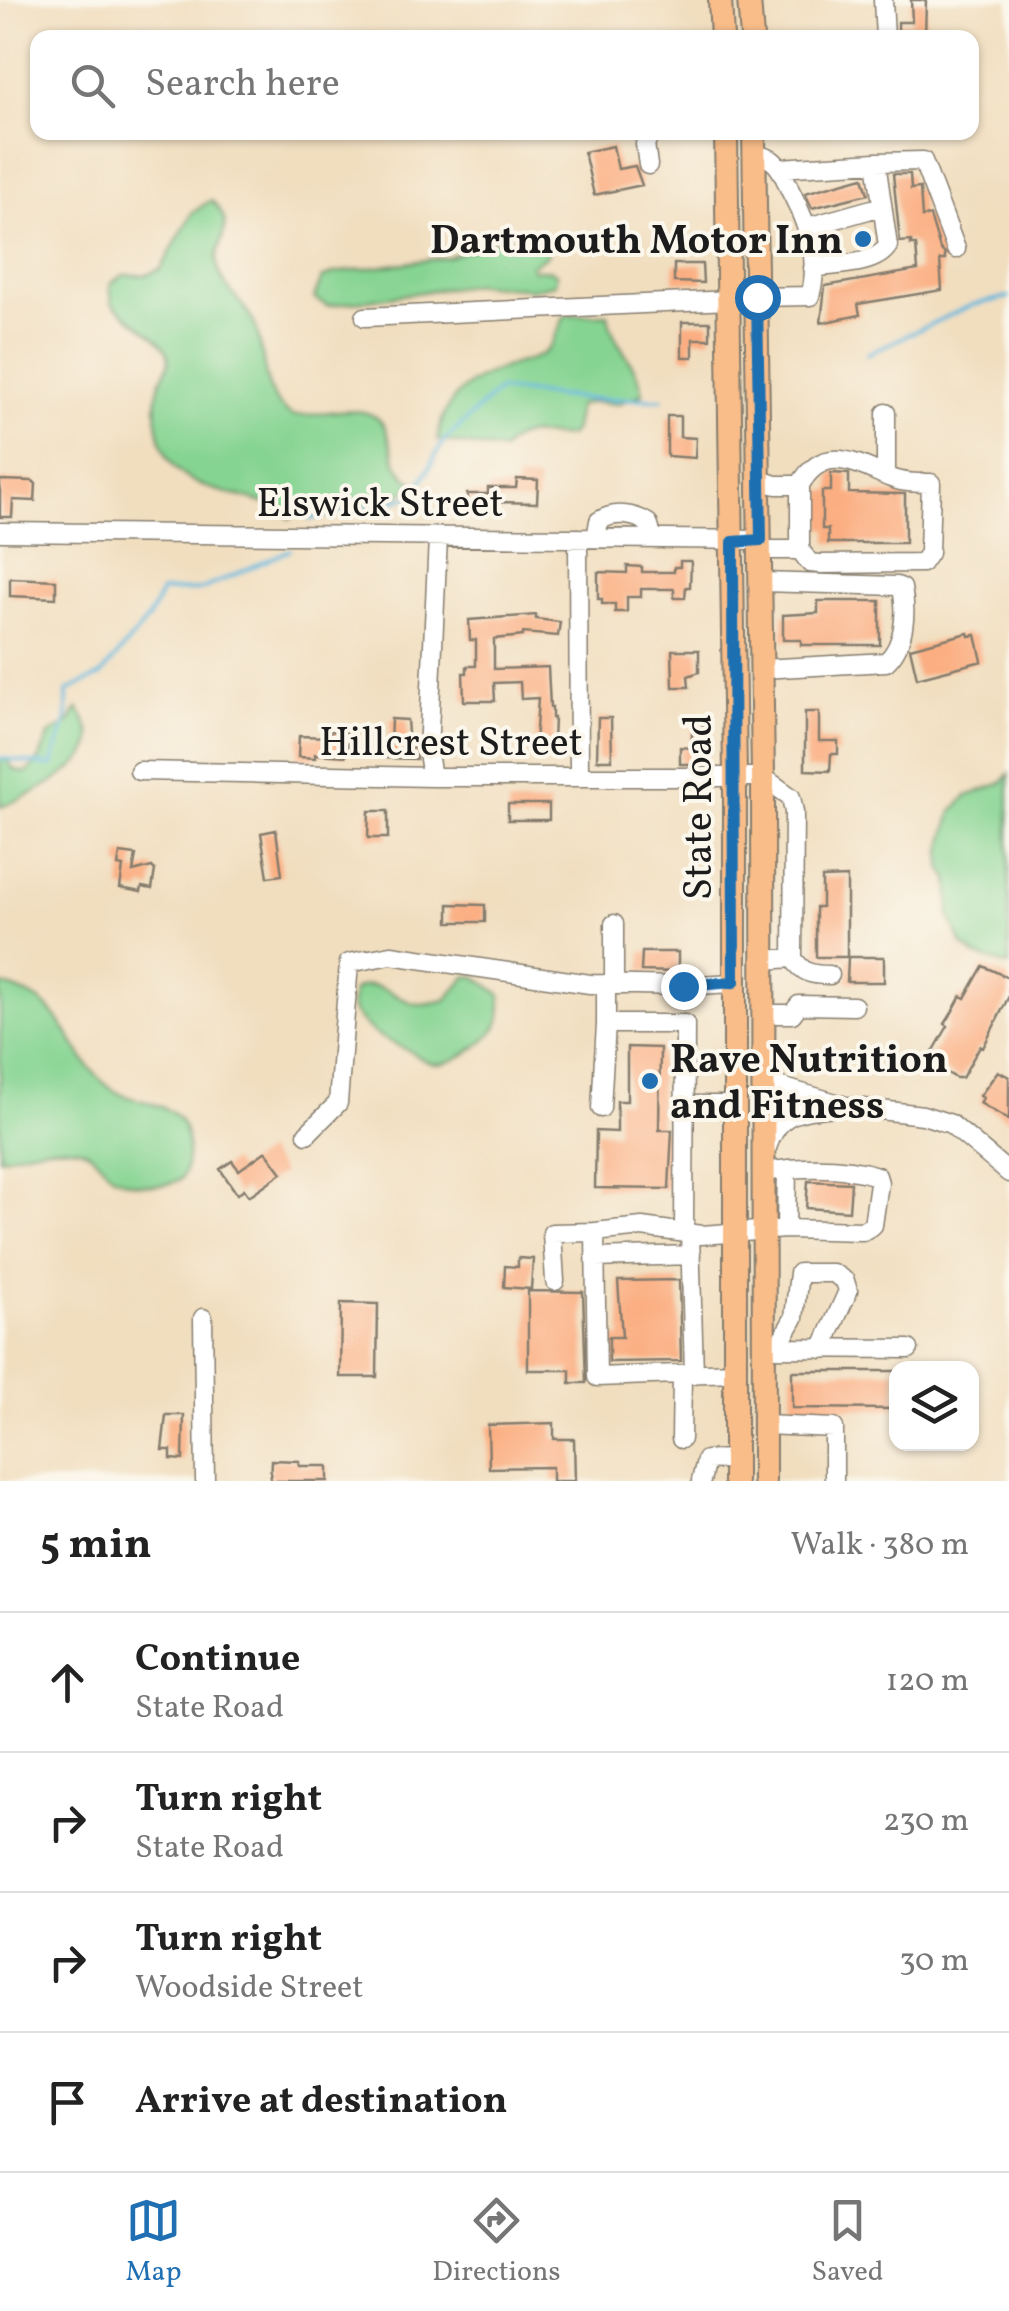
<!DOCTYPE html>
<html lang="en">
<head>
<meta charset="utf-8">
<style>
	body { margin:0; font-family:Vollkorn,serif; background:#f2f2f2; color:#222 }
	.controls { position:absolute; right:30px; bottom:30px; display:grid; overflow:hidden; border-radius:20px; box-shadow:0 2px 8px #0004 }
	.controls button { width:90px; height:90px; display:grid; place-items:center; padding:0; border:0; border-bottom:2px solid #e0e0e0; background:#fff; color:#222; font:50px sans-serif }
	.stop { position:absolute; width:30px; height:30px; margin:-22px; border:8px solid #1f6fb2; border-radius:50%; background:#fff }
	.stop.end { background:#1f6fb2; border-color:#fff; box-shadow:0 2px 10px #0008 }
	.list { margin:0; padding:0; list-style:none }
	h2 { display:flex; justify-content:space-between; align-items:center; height:130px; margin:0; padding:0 40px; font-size:42px }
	h2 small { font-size:32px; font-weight:400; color:#767676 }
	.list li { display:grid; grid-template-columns:65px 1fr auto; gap:30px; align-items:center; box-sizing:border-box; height:140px; padding:0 40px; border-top:2px solid #e0e0e0 }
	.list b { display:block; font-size:38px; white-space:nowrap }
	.list p { margin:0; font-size:32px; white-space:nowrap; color:#767676 }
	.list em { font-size:32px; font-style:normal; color:#767676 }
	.icon { flex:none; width:55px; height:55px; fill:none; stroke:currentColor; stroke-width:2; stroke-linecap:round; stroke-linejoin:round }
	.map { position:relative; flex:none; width:1009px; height:1481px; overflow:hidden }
	.search { position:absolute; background:#fff; box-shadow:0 2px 8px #0004; left:30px; right:30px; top:30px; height:110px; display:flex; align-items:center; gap:25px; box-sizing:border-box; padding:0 35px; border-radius:20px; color:#767676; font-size:38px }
	.sheet { height:690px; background:#fff }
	nav { display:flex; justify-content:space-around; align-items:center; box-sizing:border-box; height:140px; border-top:2px solid #e0e0e0; background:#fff; font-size:28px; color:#767676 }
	nav a { display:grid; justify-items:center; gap:5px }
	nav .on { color:#1f6fb2 }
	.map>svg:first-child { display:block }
</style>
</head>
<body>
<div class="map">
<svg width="1009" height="1481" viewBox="0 0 1009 1481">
	<rect width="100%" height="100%" fill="#fbf7ec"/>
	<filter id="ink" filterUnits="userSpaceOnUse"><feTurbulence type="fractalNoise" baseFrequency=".01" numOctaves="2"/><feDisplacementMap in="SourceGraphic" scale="20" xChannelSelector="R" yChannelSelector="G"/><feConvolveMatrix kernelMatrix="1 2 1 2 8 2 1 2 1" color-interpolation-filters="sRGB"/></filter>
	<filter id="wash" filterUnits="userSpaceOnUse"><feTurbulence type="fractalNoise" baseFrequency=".0048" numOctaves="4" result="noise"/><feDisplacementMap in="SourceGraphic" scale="40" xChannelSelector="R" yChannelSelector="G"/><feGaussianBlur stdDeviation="2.25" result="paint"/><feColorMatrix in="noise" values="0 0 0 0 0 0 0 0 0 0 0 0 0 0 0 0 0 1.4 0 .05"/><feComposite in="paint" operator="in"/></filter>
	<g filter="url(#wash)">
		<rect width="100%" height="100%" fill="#f1debf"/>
		<!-- green -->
		<path fill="#86d492" stroke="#517857" stroke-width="2.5" d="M211,200C243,230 208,243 219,273C227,293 248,306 255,325C267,357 259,397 293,416C316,416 341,407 363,412C402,420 380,464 415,483C381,518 328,490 290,518C259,490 199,499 173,465C157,444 152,408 160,383C163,373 171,367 168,355C163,337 125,317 112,303L110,284L123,275H146L161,269L192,213Z
			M521,237L531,238L548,247L547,255L531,266L533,270H551L557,274L555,284L532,289L477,284L327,306L314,298L322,278L335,273L448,257L492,242Z
			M608,314C611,344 639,363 643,394L617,404L593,402L578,405L574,430L569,436C543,438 519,425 503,451L437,440C445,391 473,377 518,363C528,360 539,358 547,350C551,347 562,322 565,315Z
			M78,708C83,716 90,727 91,737C92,768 25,798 0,807V758L8,761L13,769L26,773L39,760L49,735L70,722Z
			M1009,774V966L976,956L961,943L950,916L949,879L942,868V850L952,811L967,796L1002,783Z
			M467,976L477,977L501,995C500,1002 502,1012 500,1019C495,1038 456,1064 436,1064C424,1063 417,1055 407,1050C379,1036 372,1037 351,1008L353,991C374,976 393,996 413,1003C422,1006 436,1002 446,1000Z
			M0,984C17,990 34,995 48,1008C73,1033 79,1064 109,1087C129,1104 171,1099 183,1126C189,1141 189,1163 182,1178C166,1190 131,1186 114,1176C100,1167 96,1151 78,1148C52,1143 24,1151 0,1158Z"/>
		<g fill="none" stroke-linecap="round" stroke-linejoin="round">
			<!-- stream -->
			<path stroke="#60b7dd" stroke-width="4" d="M867,354L972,305L1009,297
				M309,519L414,496L443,442L499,390L590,399H662
				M0,758L52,766L67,717V691L101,675L148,619L162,591L200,590L290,550"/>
		</g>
		<g id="blocks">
			<!-- building -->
			<path fill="#fbae81" d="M911,0H926L925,38H902V32H898V22H912Z
				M613,146L618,169L635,166L642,185L594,195L584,152Z
				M893,174H910L911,189L920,188L922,217L930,216L940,249L945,254V260H940L942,290L858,304L860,315L821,323L825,286L918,270L916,245H911V241L900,242Z
				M863,177L868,194L812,208L805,193Z
				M674,264H702L703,283L674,282Z
				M682,322H710V339H693V357H682Z
				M667,416H680V437L696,438L695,458L667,456Z
				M831,473L849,474V493L905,494V543H828V529H822V491H831Z
				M517,479L538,480L537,503L498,502L497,510L467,509V494H488V488H516Z
				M0,480L33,481L36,484L35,501L13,500L12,517H0Z
				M680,561H691L690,587H686L685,598H674V589H641V597H627V612H615V604H602V599H598V572L627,573V566L642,567V572H674V567H680Z
				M10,578L56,580V598L10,596Z
				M818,601H880V645H801V640H783V615L818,613Z
				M536,615V619L560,622L558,636L523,633V636L494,639V669L548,667L550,707H552V718H554L553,743H545V746L535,745L538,698L521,699L520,682L494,683L495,701H464L463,673H467V666H476V640H470L469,620Z
				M968,633L969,636L976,635L982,661L917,678L910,648Z
				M672,650H699V672L688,676L689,687H673Z
				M805,712H819V741H838V754H831L830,771L805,770Z
				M598,718H611L612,760H597Z
				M391,719L407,720L409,748L416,749V759L386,758V748H390Z
				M693,721H703L702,764H680V747L691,748Z
				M330,731L350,733L346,756L315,754V758L298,757L299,736L330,737Z
				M508,804H549V820H508Z
				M369,811H388V838H368Z
				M276,830L282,875L268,877L261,833Z
				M120,853L136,855L133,872L152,867L155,870L152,889L142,887L141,892L120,888L123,867L118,866Z
				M847,877V957H816V907H822V878Z
				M449,904L485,905V922H449Z
				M642,952H678V972L641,971Z
				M848,957H884V982H847Z
				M983,966L1009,978V996L983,1048L980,1046L962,1078H956L929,1062V1059L948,1026L945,1024L950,1016L961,996L965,998Z
				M627,1047L660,1048L659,1130H672L669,1189L595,1188L596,1131L617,1132V1101H627Z
				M998,1071L1009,1077V1120L980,1103L983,1098L980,1096Z
				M266,1151L282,1173L249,1196L244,1189L237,1194L220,1169L232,1161L239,1170Z
				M808,1181L851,1183L849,1211L806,1208Z
				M518,1258L533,1259L531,1289L504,1287L505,1266L518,1267Z
				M679,1280L681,1361L609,1362V1337H622L618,1281Z
				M528,1291L583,1292L586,1383H570V1370H528Z
				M341,1303L378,1304L377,1377H340Z
				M792,1371H896V1409L792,1408Z
				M166,1415H184L183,1460L171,1459V1450H162Z
				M554,1423V1439H574L575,1481H552V1467L489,1468L488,1425Z
				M271,1460L299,1461V1466H328V1481H270Z"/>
		</g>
	</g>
	<g filter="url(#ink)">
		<use href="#blocks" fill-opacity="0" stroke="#867d6e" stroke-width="2.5"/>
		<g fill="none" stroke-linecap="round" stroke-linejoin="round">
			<defs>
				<path id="minor" d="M883,0L885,38
					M754,154C761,156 770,157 775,163C782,169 786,181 790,190C807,223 821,259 810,296L757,297
					M876,162L923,161L956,249
					M648,165L645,144L651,133L657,132
					M779,168L876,162L888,246C875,266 835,264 813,268
					M808,227L882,206
					M365,317L730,300
					M886,475V413
					M760,480L776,485H800
					M0,532L761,540
					M578,538L579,777
					M596,538L599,521C614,511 634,514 648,523L653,539
					M761,550H800L810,563L820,564L922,563L929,553L931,483C917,483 903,483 891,478C857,464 824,442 800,485V550
					M761,582L897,586L902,588C907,612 905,645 886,662L762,669
					M139,771L432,777H763L791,797L794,812L793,958L764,960
					M432,777L428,753L438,538
					M793,958C803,974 813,975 830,975
					M606,984V1024H685L684,1232
					M614,985V924
					M764,1014H792L799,1005L854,1006
					M764,1082L846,1106L923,1115L951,1124L1009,1173
					M684,1105H734
					M601,1108L606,1024
					M307,1134L338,1103L349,963L391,955L590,984L683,986L733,983
					M767,1148C779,1110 800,1111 836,1107
					M786,1229L787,1169
					M690,1233L694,1374
					M596,1258L691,1255
					M555,1281L552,1233L595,1232
					M203,1318L205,1481
					M769,1348L909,1349
					M777,1348L794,1318L799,1273H833L845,1281L848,1291L822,1349
					M734,1372L597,1377L595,1232L642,1227L701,1235L786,1229L863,1231L873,1225L879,1183L877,1176C843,1165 799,1167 764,1172
					M764,1425L834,1428V1480
					M681,1439L682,1375
					M701,1481L706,1460L735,1459"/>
				<path id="major" d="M720,0L722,38
					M749,0L752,38
					M726,132L735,775V1481
					M754,132L763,777L764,1481"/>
			</defs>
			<!-- minor casing -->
			<use href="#minor" stroke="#867d6e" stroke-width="21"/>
			<!-- major casing -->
			<use href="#major" stroke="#867d6e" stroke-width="26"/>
			<!-- minor -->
			<use href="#minor" stroke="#fff" stroke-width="18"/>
			<!-- major -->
			<use href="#major" stroke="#f9bd89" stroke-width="22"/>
		</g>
	</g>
	<g fill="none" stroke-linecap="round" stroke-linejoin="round" filter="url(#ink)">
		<!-- route -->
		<path stroke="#1f6fb2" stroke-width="12" d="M683,986L734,982L733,542L761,540L757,297"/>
	</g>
	<!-- markers -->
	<g fill="#1f6fb2" stroke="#fbf7ec" stroke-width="4">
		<circle cx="863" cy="239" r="10"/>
		<circle cx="650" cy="1081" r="10"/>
	</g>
	<g text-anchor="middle" stroke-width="8" stroke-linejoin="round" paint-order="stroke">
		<!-- poi labels -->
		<g font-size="40" font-weight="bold" fill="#1c1c1c" stroke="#fbf7ec" text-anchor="end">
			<text x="843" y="253">Dartmouth Motor Inn</text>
			<text x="670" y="1072" text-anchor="start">Rave Nutrition<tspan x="670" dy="46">and Fitness</tspan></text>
		</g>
		<!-- street labels -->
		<g font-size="40" fill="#1c1c1c" stroke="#fbf7ec">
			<text x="380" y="516">Elswick Street</text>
			<text x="451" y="755">Hillcrest Street</text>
			<text transform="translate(697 807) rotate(-90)" y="14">State Road</text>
		</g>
	</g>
</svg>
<div class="controls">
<button><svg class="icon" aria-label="layers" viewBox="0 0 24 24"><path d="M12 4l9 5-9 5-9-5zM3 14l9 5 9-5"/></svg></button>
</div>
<div class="stop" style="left:757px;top:297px"></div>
<div class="stop end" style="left:683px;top:986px"></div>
<div class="search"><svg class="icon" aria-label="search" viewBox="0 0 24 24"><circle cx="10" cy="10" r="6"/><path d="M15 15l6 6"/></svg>Search here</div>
</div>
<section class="sheet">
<h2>5 min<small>Walk · 380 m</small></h2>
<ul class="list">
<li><svg class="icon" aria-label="ahead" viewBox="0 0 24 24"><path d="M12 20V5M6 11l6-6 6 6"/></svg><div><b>Continue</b><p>State Road</p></div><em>120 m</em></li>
<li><svg class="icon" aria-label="right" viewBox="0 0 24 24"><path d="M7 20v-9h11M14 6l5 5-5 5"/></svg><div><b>Turn right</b><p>State Road</p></div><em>230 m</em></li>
<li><svg class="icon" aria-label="right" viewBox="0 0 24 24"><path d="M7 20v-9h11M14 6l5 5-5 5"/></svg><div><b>Turn right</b><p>Woodside Street</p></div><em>30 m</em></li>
<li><svg class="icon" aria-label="arrive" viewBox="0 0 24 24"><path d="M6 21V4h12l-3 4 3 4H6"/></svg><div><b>Arrive at destination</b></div></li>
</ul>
</section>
<nav>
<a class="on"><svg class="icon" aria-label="map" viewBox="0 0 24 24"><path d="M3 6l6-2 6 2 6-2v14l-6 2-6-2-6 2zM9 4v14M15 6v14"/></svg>Map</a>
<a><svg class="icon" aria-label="directions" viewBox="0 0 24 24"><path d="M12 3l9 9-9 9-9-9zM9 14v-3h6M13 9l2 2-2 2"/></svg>Directions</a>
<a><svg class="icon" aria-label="saved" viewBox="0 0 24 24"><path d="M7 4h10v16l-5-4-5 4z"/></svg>Saved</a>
</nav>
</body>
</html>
